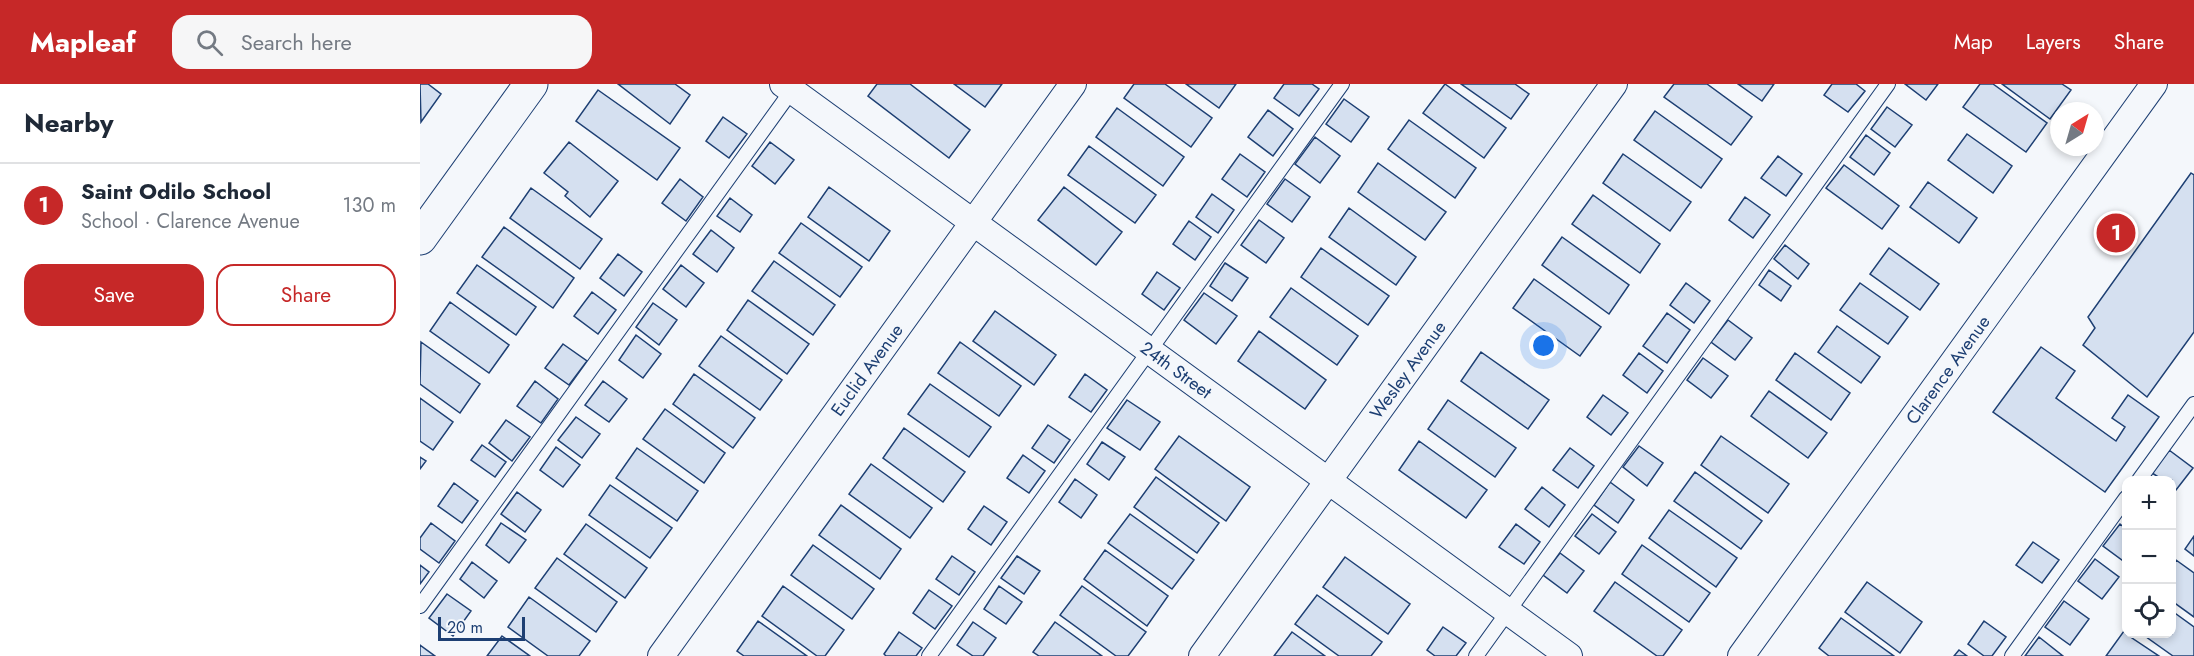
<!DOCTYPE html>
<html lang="en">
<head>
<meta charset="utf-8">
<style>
	body { margin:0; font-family:Jost,sans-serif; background:#f6f6f7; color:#1f2937 }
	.controls { position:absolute; right:18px; bottom:18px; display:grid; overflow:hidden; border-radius:12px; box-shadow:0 3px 9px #0003 }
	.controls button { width:54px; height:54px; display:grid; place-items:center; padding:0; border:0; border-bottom:2px solid #e0e1e3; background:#fff; color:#1f2937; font:30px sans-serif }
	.compass { position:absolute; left:1630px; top:18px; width:54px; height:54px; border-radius:50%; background:#fff; box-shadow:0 3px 9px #0003; rotate:37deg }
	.scale { position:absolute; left:18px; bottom:15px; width:87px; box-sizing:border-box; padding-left:6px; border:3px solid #1d3f73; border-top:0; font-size:16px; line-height:21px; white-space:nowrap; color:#1d3f73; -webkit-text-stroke:4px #f4f7fb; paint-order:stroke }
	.you { position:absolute; left:1124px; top:262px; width:21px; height:21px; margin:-15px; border:4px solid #fff; border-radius:50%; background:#1a73e8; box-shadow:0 0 0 9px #1a73e833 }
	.badge { display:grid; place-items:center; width:39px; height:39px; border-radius:50%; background:#c62828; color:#fff; font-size:20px; font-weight:700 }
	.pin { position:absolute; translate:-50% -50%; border:3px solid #fff; box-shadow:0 2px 6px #0006 }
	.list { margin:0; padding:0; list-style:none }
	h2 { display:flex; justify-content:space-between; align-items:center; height:78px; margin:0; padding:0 24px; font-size:26px }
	h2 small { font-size:20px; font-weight:400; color:#747a83 }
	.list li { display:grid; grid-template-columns:39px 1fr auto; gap:18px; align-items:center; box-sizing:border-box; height:84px; padding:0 24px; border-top:2px solid #e0e1e3 }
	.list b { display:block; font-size:22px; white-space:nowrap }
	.list p { margin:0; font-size:20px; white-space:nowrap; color:#747a83 }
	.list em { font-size:20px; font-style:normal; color:#747a83 }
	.actions { display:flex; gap:12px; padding:18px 24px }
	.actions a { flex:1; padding:14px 0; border:2px solid #c62828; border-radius:18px; text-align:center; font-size:21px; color:#c62828 }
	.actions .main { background:#c62828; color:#fff }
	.icon { flex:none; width:33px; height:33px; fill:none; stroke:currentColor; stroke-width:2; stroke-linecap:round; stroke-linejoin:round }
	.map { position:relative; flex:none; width:1774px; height:572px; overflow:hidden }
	header { display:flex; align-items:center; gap:36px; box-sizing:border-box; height:84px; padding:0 30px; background:#c62828; color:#fff }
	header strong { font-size:28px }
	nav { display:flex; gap:33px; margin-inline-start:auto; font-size:21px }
	.search { width:420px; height:54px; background:#f6f6f7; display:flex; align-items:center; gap:15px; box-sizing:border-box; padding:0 21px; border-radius:18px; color:#747a83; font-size:22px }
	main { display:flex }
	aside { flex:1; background:#fff }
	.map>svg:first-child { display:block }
</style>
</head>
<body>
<header>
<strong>Mapleaf</strong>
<div class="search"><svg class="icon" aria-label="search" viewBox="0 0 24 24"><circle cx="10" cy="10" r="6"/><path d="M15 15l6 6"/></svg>Search here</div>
<nav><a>Map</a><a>Layers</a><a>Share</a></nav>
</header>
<main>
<aside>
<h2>Nearby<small></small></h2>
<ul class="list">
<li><span class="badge">1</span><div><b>Saint Odilo School</b><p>School · Clarence Avenue</p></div><em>130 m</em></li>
</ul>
<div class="actions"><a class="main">Save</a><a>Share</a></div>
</aside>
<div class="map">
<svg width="1774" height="572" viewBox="0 0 1774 572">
	<rect width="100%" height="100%" fill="#f4f7fb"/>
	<!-- building -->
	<path fill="#d5e0f0" stroke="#1d3f73" stroke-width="1.5" d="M0,0H8L21,10L1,38Z
		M198,0H255L270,11L250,40Z
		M457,0H490L550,46L529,74L448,12Z
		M534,0H582L565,23Z
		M714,0H745L792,34L771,63L704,14Z
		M766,0H816L799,24Z
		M864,0H892L899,5L879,32L854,14Z
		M1025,0L1086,44L1064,74L1003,29Z
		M1041,0H1095L1109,10L1091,35Z
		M1254,0H1287L1332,33L1311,61L1244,13Z
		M1318,0H1354L1342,17Z
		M1412,0H1436L1445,7L1428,28L1404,11Z
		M1485,0H1518L1506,16Z
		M1560,0H1573L1627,39L1606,68L1543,23Z
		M1582,0H1642L1651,6L1630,35Z
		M178,6L260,64L237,96L156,37Z
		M924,15L949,33L931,58L906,40Z
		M1467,23L1492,41L1475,63L1451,45Z
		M697,24L764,73L743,102L676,53Z
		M848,26L873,45L853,72L828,53Z
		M1235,27L1302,75L1281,104L1214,56Z
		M303,33L327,50L309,74L286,57Z
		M989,36L1056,84L1035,114L968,65Z
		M1547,50L1592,82L1573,109L1528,76Z
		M1446,51L1470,69L1454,91L1430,73Z
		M895,53L920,72L900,99L875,80Z
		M149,58L198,97L170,133L145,112L148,108L124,89Z
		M350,58L374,76L355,100L332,82Z
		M669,62L736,111L715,139L648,91Z
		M820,70L845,88L827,113L802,95Z
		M1203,70L1271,118L1250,147L1183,99Z
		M1358,72L1382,90L1366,112L1341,94Z
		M958,79L1026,128L1005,156L938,108Z
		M1424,81L1479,122L1462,145L1406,104Z
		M1771,89L1774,91V248L1727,313L1663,261L1675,244L1668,233Z
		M260,95L283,113L266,137L242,119Z
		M865,95L890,113L872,138L847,120Z
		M1508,98L1557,134L1539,159L1490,123Z
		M409,103L470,147L449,177L388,133Z
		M644,103L702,148L676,181L618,136Z
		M111,104L182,155L160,185L90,134Z
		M792,110L814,126L798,149L776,133Z
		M1173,111L1240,160L1220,189L1152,140Z
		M1325,113L1350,131L1333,154L1309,136Z
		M310,114L332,131L320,148L297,132Z
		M929,124L996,173L976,201L909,153Z
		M839,136L864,154L846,179L821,161Z
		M769,137L791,153L775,176L753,160Z
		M381,139L442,183L420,213L359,169Z
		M84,143L154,194L133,224L62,173Z
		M291,146L314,164L297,188L273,170Z
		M1142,153L1209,201L1189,230L1122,181Z
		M1365,161L1389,180L1378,195L1354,175Z
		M901,164L969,212L948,241L881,193Z
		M1469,164L1519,200L1500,226L1450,190Z
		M198,170L222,188L204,212L180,194Z
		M354,177L415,221L393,251L332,207Z
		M805,179L828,194L812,217L790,202Z
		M57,181L116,223L96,251L37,209Z
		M261,181L284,199L266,223L243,205Z
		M1349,186L1371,202L1361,217L1339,201Z
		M737,188L760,204L744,226L722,210Z
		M1114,195L1181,243L1160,272L1093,224Z
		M1266,199L1290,217L1274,239L1250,221Z
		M1440,199L1488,233L1468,260L1420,226Z
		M871,204L938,252L917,281L850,233Z
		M172,208L196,226L178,250L154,232Z
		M784,209L817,232L796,260L764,236Z
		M328,216L389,260L367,290L307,246Z
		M30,218L89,261L69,289L10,247Z
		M233,219L257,236L239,261L216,243Z
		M575,227L636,271L614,301L553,257Z
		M1247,229L1270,246L1247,279L1223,262Z
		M1308,236L1332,254L1315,276L1291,258Z
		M1417,242L1460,273L1441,299L1398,268Z
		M839,247L906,296L885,325L818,277Z
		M216,251L241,270L223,294L199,276Z
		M301,252L362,296L340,326L279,282Z
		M1,258L60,300L40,329L0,300Z
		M540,258L601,302L579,332L518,289Z
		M143,260L167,277L149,301L125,284Z
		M1621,263L1655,287L1636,314L1696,357L1705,343L1692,334L1708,311L1739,333L1685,408L1573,328Z
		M1061,268L1129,316L1108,345L1041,297Z
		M1219,269L1243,287L1227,309L1203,291Z
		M1375,269L1430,309L1411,336L1356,296Z
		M1283,274L1308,292L1291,314L1267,296Z
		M274,290L335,334L313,364L253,320Z
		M665,290L687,306L671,328L649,313Z
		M115,297L138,315L121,339L97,322Z
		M183,297L207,315L189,338L165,321Z
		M510,300L571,343L549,373L488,330Z
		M1349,307L1407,349L1388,374L1331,332Z
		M1183,311L1208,329L1191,351L1167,333Z
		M0,314L33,338L13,366L0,357Z
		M707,316L740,338L720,366L687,344Z
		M1028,316L1096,364L1075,393L1008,345Z
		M245,325L305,369L284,399L223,355Z
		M156,333L180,350L162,374L138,356Z
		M86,336L110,353L92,377L69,359Z
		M628,341L650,356L634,379L612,364Z
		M484,344L545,388L523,418L463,374Z
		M759,352L830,403L806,437L735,385Z
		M1301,352L1369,400L1348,429L1281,381Z
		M999,357L1067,406L1046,434L979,386Z
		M682,358L705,373L689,396L667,380Z
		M62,361L86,378L75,393L51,376Z
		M1219,362L1243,379L1227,402L1203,383Z
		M136,363L160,381L143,403L120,386Z
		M217,364L278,407L257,437L196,394Z
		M1150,364L1174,382L1158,404L1133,386Z
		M1749,366L1773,384L1756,406L1752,403V396H1743L1732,389Z
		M603,371L625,387L609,409L587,394Z
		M0,373L6,377L0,385Z
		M451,380L512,424L490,454L429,410Z
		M1275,388L1342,437L1321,465L1254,417Z
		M736,393L799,439L777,469L714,423Z
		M655,395L677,411L661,434L639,418Z
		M1190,398L1214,416L1198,439L1174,421Z
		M34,399L58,417L42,439L18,422Z
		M190,401L252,444L230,474L169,431Z
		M1122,403L1145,421L1129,443L1105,425Z
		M97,408L121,426L105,448L81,430Z
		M421,421L481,465L460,495L399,451Z
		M564,422L587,438L571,461L548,445Z
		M1249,426L1317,474L1296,503L1229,454Z
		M710,430L774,476L752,505L688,459Z
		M1172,430L1196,448L1179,470L1155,452Z
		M11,439L35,457L19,479L0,465V454Z
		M81,439L106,456L89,479L66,461Z
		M166,440L227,484L205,514L144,470Z
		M1096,440L1120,458L1104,480L1079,463Z
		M1700,440L1706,445V479L1683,462Z
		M1774,452V472L1765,465Z
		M1613,458L1639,476L1622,499L1596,481Z
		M393,461L454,505L432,535L371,491Z
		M1222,461L1290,509L1269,538L1202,490Z
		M685,466L748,512L727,542L664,495Z
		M1140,469L1164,487L1147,509L1123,491Z
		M532,472L555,488L539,511L516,495Z
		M597,472L620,487L604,510L581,494Z
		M925,473L990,520L968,550L903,503Z
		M137,474L197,518L176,548L115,504Z
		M1675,475L1699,493L1682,515L1658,497Z
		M1756,476L1774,489V533L1752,517V482Z
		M52,478L77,497L64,514L40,495Z
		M0,481L9,488L0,500Z
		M1195,498L1262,546L1243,572H1237L1174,527Z
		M1447,498L1502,538L1480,569L1425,528Z
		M363,502L424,546L405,572H397L342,532Z
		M579,502L602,518L586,540L564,525Z
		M662,502L726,548L708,572H696L640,531Z
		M509,506L532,522L515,545L493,529Z
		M27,510L51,527L33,552L9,534Z
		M897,511L962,558L951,572H919L875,540Z
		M109,513L170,557L159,572H128L88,543Z
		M1644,517L1669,535L1650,561L1625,543Z
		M1752,527L1774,543V572H1753L1722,550H1752Z
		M1421,534L1474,572H1409L1399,564Z
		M338,537L387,572H324L317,567Z
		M1564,537L1586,553L1572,572H1564L1548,560Z
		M553,538L576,554L563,572H553L537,561Z
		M635,538L682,572H619L613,568Z
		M1023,543L1046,559L1036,572H1015L1007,566Z
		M1704,547L1706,550L1739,572H1686Z
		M479,548L502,564L496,572H466L464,570Z
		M872,548L905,572H854Z
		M82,552L110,572H67Z
		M1619,553L1643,572H1605Z
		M0,561L15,572H0Z
		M1539,566L1547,572H1534Z"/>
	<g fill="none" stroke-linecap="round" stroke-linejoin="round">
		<defs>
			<path id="lane" d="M1719,396L1774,320
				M0,522L375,2
				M509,572L922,0
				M1056,572L1468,0
				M1592,572L1706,414"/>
			<path id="street" d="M363,0L1149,572
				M241,572L653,0
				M782,572L1194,0
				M1321,572L1734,0"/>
			<path id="secondary" d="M0,154L111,0"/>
		</defs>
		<!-- lane casing -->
		<use href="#lane" stroke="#1d3f73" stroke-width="16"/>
		<!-- street casing -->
		<use href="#street" stroke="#1d3f73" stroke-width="28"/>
		<!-- secondary casing -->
		<use href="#secondary" stroke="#1d3f73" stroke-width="35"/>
		<!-- lane -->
		<use href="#lane" stroke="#f4f7fb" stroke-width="14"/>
		<!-- street -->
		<use href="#street" stroke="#f4f7fb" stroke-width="26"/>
		<!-- secondary -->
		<use href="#secondary" stroke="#f4f7fb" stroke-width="33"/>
	</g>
	<g text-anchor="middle" stroke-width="4.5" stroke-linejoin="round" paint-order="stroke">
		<!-- street labels -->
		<g font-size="18" fill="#1d3f73" stroke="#f4f7fb">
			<text transform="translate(447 286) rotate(-54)" y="6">Euclid Avenue</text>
			<text transform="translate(756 286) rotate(36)" y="6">24th Street</text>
			<text transform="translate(988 286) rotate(-54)" y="6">Wesley Avenue</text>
			<text transform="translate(1528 286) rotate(-54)" y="6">Clarence Avenue</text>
		</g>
	</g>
</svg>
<div class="controls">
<button>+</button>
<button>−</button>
<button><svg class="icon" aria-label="locate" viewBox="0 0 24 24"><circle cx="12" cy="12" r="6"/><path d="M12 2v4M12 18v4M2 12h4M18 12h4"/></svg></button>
</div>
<svg class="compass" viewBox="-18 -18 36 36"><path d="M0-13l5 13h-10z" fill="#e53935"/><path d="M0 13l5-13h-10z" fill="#747a83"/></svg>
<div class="scale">20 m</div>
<div class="you"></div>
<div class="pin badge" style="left:1696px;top:149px">1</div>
</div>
</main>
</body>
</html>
